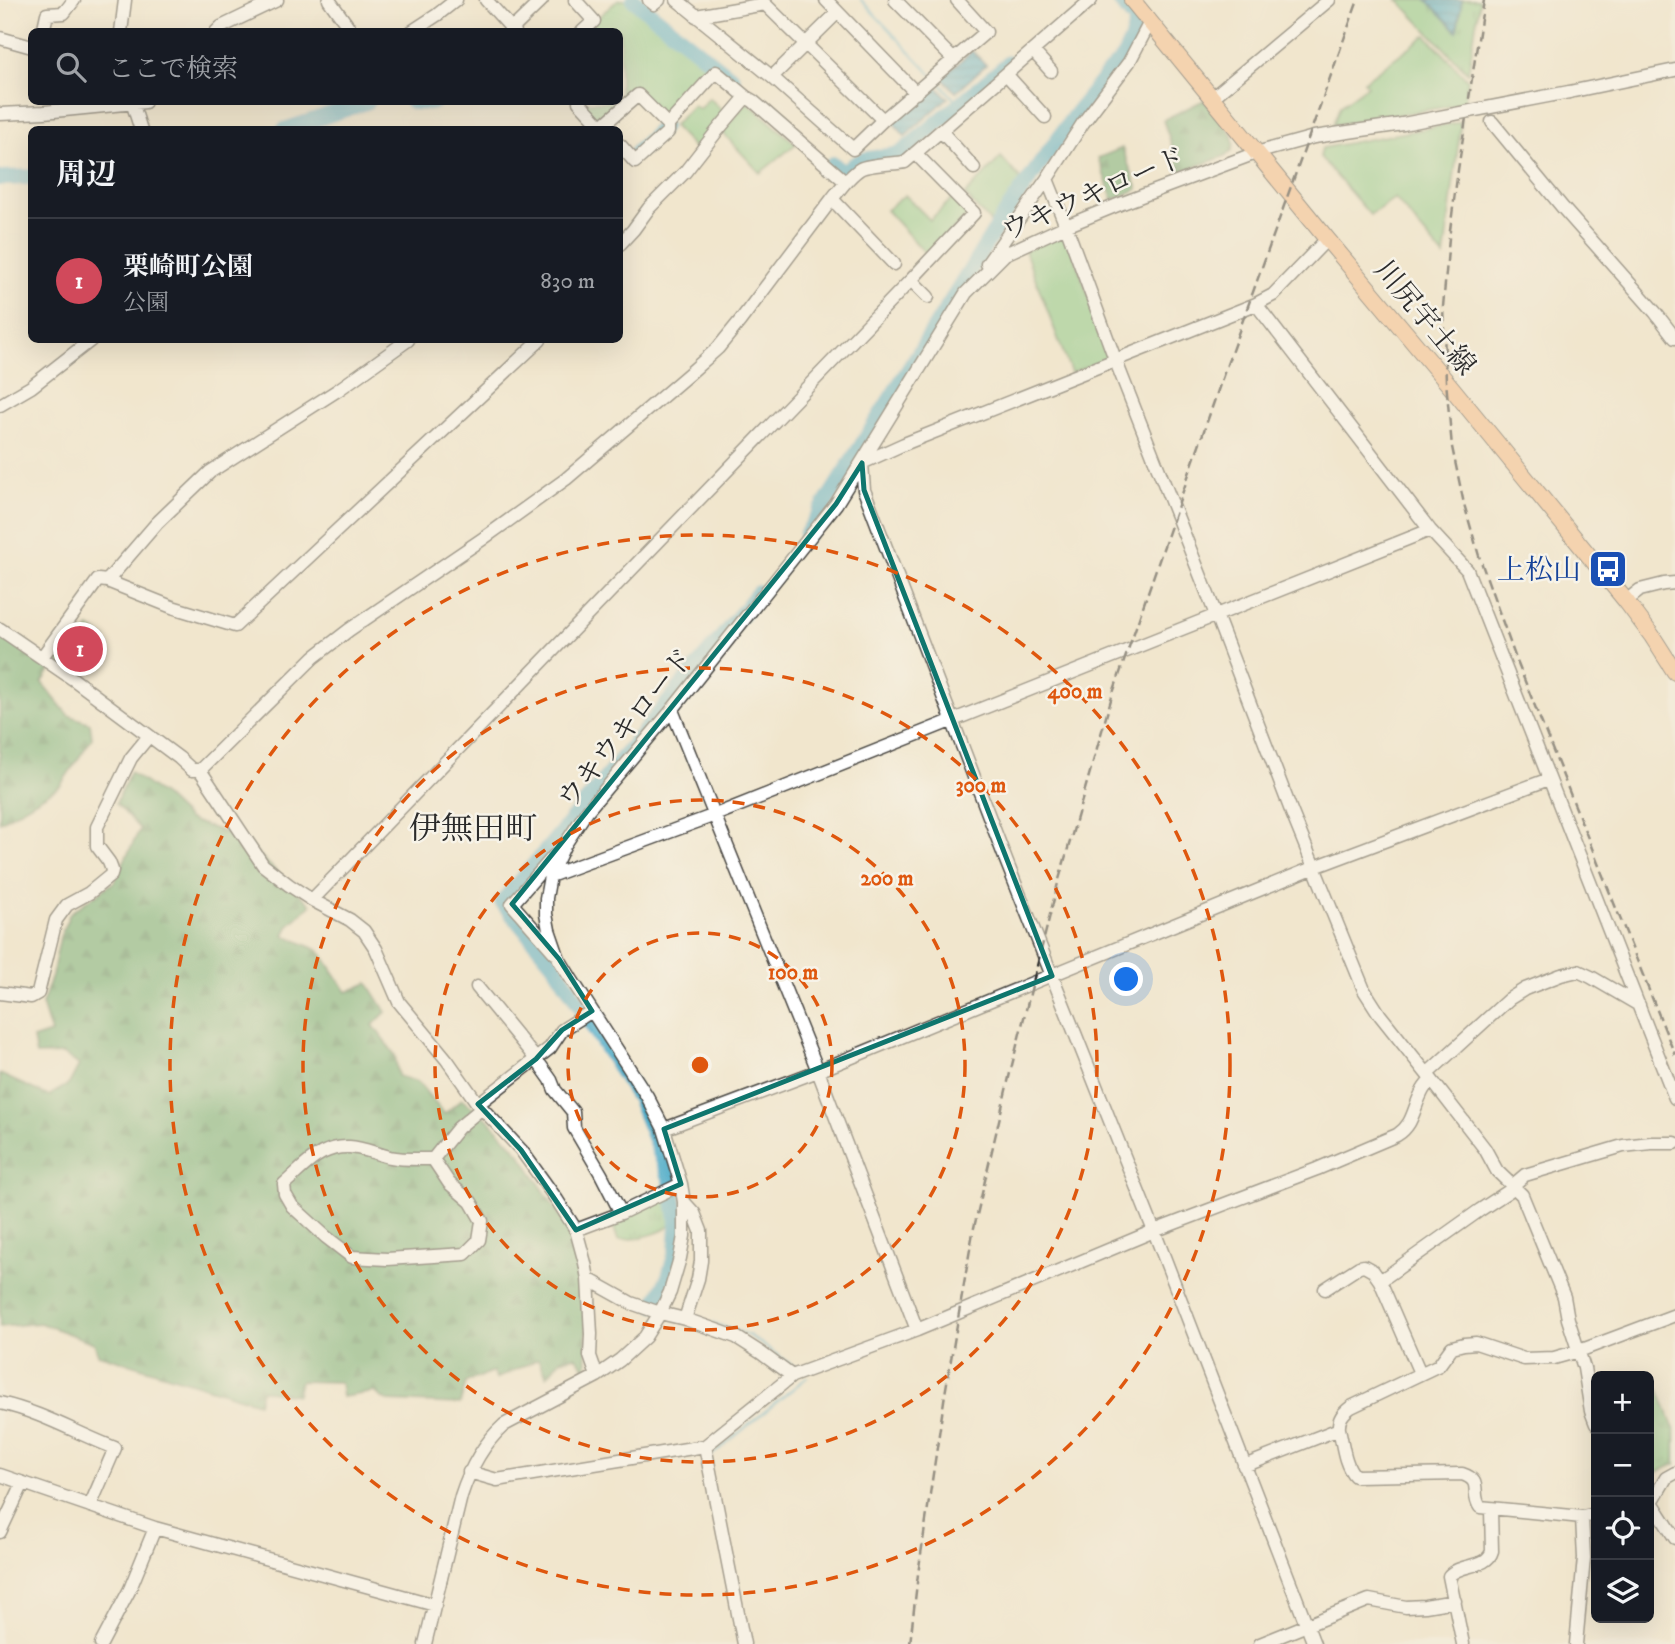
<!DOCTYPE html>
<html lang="ja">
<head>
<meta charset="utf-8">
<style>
	body { margin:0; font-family:"IM FELL DW Pica","Noto Serif JP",serif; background:#20242c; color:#f1f3f6 }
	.controls { position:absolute; right:21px; bottom:21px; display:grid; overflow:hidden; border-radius:10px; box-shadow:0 7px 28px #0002 }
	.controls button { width:63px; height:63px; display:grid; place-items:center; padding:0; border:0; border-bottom:2px solid #363941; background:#171b24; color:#f1f3f6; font:35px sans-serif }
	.you { position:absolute; left:1127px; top:980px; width:24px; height:24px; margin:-18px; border:5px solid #fff; border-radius:50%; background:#1a73e8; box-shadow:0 0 0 10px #1a73e833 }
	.badge { display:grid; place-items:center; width:46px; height:46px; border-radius:50%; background:#d1495b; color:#fff; font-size:23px; font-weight:700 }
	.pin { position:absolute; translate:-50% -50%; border:4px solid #fff; box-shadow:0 2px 7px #0006 }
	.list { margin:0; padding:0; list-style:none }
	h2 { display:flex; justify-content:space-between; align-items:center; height:91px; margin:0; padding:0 28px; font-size:30px }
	h2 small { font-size:23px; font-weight:400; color:#9ea1a6 }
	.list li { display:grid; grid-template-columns:46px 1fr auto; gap:21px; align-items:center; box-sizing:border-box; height:126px; padding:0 28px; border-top:2px solid #363941 }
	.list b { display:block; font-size:26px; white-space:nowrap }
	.list p { margin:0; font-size:23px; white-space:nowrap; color:#9ea1a6 }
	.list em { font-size:23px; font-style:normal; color:#9ea1a6 }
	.icon { flex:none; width:38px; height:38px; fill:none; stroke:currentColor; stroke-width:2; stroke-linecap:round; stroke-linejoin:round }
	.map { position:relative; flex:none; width:1675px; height:1644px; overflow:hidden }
	.search { position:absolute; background:#171b24; box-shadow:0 7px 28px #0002; left:28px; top:28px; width:595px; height:77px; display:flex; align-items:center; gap:18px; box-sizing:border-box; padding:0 24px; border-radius:10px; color:#9ea1a6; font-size:26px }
	.panel { position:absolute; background:#171b24; box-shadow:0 7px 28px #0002; left:28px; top:126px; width:595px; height:217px; border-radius:10px }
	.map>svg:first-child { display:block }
</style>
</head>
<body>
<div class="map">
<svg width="1675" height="1644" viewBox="0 0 1675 1644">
	<defs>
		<pattern id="forest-firs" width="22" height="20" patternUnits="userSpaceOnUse" patternTransform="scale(1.75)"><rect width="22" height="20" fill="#68ac70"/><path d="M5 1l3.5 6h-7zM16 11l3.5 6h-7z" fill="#568c5c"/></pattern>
		<pattern id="park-tufts" width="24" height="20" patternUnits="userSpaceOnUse" patternTransform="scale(1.75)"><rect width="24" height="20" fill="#81c782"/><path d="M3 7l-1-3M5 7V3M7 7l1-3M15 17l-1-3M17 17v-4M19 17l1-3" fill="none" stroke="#6aa26b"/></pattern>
		<pattern id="water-rules" width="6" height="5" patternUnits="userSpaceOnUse" patternTransform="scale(1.75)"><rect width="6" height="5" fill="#47a9c7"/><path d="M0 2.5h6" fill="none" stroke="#3b8aa2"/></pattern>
	</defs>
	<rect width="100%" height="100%" fill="#f7f3e8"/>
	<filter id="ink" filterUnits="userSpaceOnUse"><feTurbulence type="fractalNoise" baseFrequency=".0143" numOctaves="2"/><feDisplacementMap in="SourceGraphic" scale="14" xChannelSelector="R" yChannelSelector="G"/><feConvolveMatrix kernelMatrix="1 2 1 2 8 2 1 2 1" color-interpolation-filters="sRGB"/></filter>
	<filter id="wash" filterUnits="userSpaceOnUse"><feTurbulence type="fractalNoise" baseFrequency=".00686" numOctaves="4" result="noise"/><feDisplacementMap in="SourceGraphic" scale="28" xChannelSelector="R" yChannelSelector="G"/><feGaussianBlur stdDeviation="1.57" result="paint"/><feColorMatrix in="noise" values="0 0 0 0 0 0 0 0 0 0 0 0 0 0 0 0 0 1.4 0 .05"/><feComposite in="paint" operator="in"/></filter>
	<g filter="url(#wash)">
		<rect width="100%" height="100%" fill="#f1e6cd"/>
		<!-- grass -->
		<path fill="#81c782" stroke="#567956" stroke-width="2" d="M618,0H628L708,65L662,119L638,95L602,126L579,102H620V32L582,31Z
			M1426,35L1468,80L1464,104L1333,125L1340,106L1367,86L1364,81Z
			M709,98L726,113L696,150L673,126L693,105L699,109Z
			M747,102L796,144L760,173L722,132Z
			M1461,122L1444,257L1395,198L1370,215L1320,157L1322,148Z
			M1001,157L1023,182L991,223L965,195Z
			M905,195L930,220L954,197L970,213L927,255L886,210Z
			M1065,231L1111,357L1071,373L1025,251Z"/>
		<!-- forest -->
		<path fill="url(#forest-firs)" stroke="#4a6c4e" stroke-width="2" d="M1204,100C1214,112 1250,144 1225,156L1181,172L1163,120Z
			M1122,148L1138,189L1113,200L1098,158Z
			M0,634L51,669L42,683L68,715L90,723L92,738L60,786L0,822Z
			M130,772L164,796L189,820L242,838L311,905L289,925L284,935L320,951L347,992L368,983L386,1012L373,1025L395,1055L398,1076L418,1082L444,1114L462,1099L490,1121L521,1155L570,1232L583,1278L586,1319L587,1370L575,1356L560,1360L547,1376L538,1359L496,1379L493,1372L466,1382L460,1404L387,1401L374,1392L342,1397L340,1382L300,1381L297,1395L261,1390L258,1403L98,1354L94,1343L40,1323L0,1327V1074L48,1096L69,1084L79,1065L63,1054L36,1055L33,1039L51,1033L42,1004L52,976L60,937L70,913L114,882L140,829L116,803Z"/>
		<!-- park -->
		<path fill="url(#park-tufts)" stroke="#567956" stroke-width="2" d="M1398,0H1480L1468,73Z
			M75,628L85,634L90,628L106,639L81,677L53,659Z
			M677,1191C677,1198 679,1207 678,1214C675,1233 634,1240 618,1240L612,1222Z
			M1659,1390L1675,1432V1464L1657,1472L1649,1471V1393Z"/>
		<!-- water -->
		<path fill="url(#water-rules)" stroke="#396a79" stroke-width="2" d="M1427,0H1462L1457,31Z
			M972,51L986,65L956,92L942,78Z
			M934,84L948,98L905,136L892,121Z"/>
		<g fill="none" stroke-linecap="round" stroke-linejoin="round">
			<!-- stream -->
			<path stroke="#47a9c7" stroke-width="2.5" d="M861,0L931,74
				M938,81L960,105
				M713,1323L750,1336L799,1370
				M712,1455L807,1377"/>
			<!-- river -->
			<path stroke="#47a9c7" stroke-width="16" d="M634,0L733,79
				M413,102L428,103L434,102
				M284,130L367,102
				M637,152L663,127
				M833,164L845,174L852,166L862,160L900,154L1009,63
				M0,178L32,177
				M806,535L1003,217L1074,116L1109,72L1122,60L1131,41L1137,22L1119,0
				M655,1305L669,1276L676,1252L678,1226L671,1180L639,1099L555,966L502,902L550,846L758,593"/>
		</g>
	</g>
	<g filter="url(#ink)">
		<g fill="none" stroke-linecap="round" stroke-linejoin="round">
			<defs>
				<path id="minor" d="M329,0L352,32
					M486,0L515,32
					M575,0L594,21L582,32
					M649,0L654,4L659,0
					M677,0L772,77L853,149L883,120L986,32L957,0
					M826,0L916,93
					M895,0L954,60
					M696,16L765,4L883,120
					M43,32L47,14L64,13L74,0
					M121,32L125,0
					M216,32L221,27L277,0
					M411,32L437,15L456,0
					M509,32L542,0
					M0,38L32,47
					M1033,51L1051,71
					M1006,74L1045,117
					M772,77L837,13
					M1569,92L1675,70
					M1212,98L1329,0
					M132,102L141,130
					M579,102L605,130
					M0,114L44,112L145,102
					M1492,122L1563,208L1655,312L1675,338
					M602,126L638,95L668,125L716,72L746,97
					M941,131L974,168
					M620,145L635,162L668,132V125
					M915,153L974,213L911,280L928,297
					M1047,179L1066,226L1115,359L1216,615L1292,813L1364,990L1380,1015L1427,1074L1485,1149L1497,1171L1522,1195L1564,1297L1568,1319L1584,1368L1591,1411L1596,1424
					M832,199L894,264
					M620,244L633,230L649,208L685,172L717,131L746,97L753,101L846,182
					M987,264L1047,179L1083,123L1129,62L1150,22
					M1256,304L1430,530L1467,570L1675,1098
					M0,405L31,387L91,340
					M107,581L157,523L210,472L338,390L408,340
					M1626,601L1640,590L1664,584L1675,583
					M0,629L73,679L179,758L192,770H200L263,865L289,885L312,900L350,920L364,931L376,949L399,1002L447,1060L478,1104L521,1150L557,1200L576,1230L585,1263L588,1279L591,1334L590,1356L597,1376
					M42,657L98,580L107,581L172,607L235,626L540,340
					M672,710L818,1071L917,1330
					M200,770L314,657L349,630L484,538L566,479L690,373L718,348L740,321L832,199C840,189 849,176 860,169C869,164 894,164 905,162L1091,0
					M554,856L512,904L555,953
					M550,876L715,815L1430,530
					M312,900L911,280
					M477,987L536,1059L551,1080L555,1090L573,1112L574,1128L601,1174L621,1213
					M0,993L31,997L38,993L56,920L67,905L89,893L111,875L112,870L109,862L97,846V827L131,758L149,736
					M1427,1074L1509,999L1525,989L1561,975L1578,971L1591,977L1639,1005
					M478,1104L550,1048L562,1030L592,1011
					M664,1129L818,1071L1315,867L1549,779
					M433,1159C419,1159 404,1160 390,1157C365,1151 348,1140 322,1153C308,1160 296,1174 284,1184L285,1194L292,1206L326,1237L352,1257L387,1259L465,1254L479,1240L482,1221L471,1202L449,1183L433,1159L458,1128L482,1108
					M684,1202L694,1213L701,1231V1261L698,1279L685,1319
					M576,1230L621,1213L681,1184
					M588,1279L631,1303L660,1313L685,1319L736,1337L761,1353L792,1376
					M1380,1281L1480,1210L1509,1191L1512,1186L1525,1175L1623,1146L1651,1143H1675
					M1325,1289L1359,1267L1364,1266L1373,1271L1380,1281L1420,1373
					M0,1403C41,1412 76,1433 115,1448L90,1506
					M1339,1429C1338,1419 1343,1413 1351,1407L1439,1365L1452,1347L1464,1344L1476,1343L1524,1359L1554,1358L1579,1351L1675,1315
					M705,1446L744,1644
					M1244,1466L1339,1429C1343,1444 1344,1465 1355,1476L1462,1474C1484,1481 1470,1493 1480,1507L1582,1517L1596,1514
					M469,1472L497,1480L705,1446L792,1376L917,1330L1154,1231L1317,1169L1397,1135C1413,1125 1413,1110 1421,1094C1423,1089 1427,1084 1431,1080
					M0,1475L155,1528L435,1605
					M1652,1502L1675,1538
					M1649,1503L1652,1502L1666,1478L1675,1473
					M0,1532L23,1483
					M101,1644L130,1589L155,1528
					M425,1644L461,1496C470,1468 483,1444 504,1425L597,1376L620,1360L645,1337L660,1313L670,1292L680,1258L684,1236V1202L681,1184L664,1129L647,1096L570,977L559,959L549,930L546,914V898L550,876L564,846L587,811L672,710L836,504L966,293L1005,254L1066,226L1120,204L1256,153L1314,137L1403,124
					M1260,1644L1369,1600L1406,1607L1425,1606L1455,1601
					M1314,1644L1154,1231L1007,863L864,490L862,463L904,444L1256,304L1273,295L1327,239
					M1463,1644L1449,1576C1460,1563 1487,1569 1492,1551L1491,1510
					M1576,1644L1584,1558L1582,1517"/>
				<path id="major" d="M1132,0L1327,239L1451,387L1626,601L1652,636L1675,672"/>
			</defs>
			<!-- minor casing -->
			<use href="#minor" stroke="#494743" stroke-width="15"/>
			<!-- major casing -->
			<use href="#major" stroke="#494743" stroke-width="18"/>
			<!-- minor -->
			<use href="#minor" stroke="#fff" stroke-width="12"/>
			<!-- major -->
			<use href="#major" stroke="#f9bc8a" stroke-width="16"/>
			<!-- rail -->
			<path stroke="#2b2b2b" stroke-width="2.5" stroke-dasharray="10 5" stroke-linecap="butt" d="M1484,0L1458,170L1449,238L1443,307L1446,381L1452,447L1464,504L1479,556L1516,659L1675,1055
				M910,1644L918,1574L945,1394L973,1232L1010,1073L1058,883L1112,696L1225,370L1358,0"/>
			<defs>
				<path id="minor-bridge" d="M1403,124L1569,92"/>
			</defs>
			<!-- minor-bridge casing -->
			<use href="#minor-bridge" stroke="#494743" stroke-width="15" stroke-linecap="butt"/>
			<!-- minor-bridge -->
			<use href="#minor-bridge" stroke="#fff" stroke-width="12"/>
		</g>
	</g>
	<!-- marked area -->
	<path d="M0 0H1675V1644H0ZM862,463L864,490L1052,976L664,1129L681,1184L576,1230L521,1150L478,1104L536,1059L562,1030L592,1011L559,959L512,904L836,504Z" fill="#f1e6cd" fill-opacity=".55" fill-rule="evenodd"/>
	<path fill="none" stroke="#0f766e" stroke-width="5" stroke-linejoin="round" d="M862,463L864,490L1052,976L664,1129L681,1184L576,1230L521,1150L478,1104L536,1059L562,1030L592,1011L559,959L512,904L836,504Z"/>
	<!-- distance rings -->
	<g fill="none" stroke="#df570e" stroke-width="3.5" stroke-dasharray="12 9">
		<circle cx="700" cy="1065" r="132"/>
		<circle cx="700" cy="1065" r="265"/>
		<circle cx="700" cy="1065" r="397"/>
		<circle cx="700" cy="1065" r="530"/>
	</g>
	<!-- icons -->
	<defs>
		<symbol id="bus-square" viewBox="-11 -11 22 22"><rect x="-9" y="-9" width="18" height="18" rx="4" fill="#1a4fb4" stroke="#f7f3e8"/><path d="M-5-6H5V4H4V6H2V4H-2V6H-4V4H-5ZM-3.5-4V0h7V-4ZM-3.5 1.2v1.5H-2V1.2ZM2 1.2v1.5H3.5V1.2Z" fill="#fff"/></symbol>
	</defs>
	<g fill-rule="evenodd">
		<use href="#bus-square" x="1586" y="547" width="44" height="44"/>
	</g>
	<g text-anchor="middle" stroke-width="5" stroke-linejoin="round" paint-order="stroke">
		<!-- street labels -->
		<g font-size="28" fill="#2b2b2b" stroke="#f7f3e8">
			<text transform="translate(1093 193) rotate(-23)" y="10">ウキウキロード</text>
			<text transform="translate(1426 317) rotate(50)" y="10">川尻宇土線</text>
			<text transform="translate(625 728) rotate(-51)" y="10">ウキウキロード</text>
		</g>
		<!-- transit labels -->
		<g font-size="28" fill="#164399" stroke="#f7f3e8" text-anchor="end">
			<text x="1581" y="579">上松山</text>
		</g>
		<!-- quarter labels -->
		<g font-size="32" fill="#2b2b2b" stroke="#f7f3e8">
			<text x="473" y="839">伊無田町</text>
		</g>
	</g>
	<circle cx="700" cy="1065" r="10" fill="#df570e" stroke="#f7f3e8" stroke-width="3.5"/>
	<g font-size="21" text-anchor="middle" font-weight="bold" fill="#df570e" stroke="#f7f3e8" stroke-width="5" stroke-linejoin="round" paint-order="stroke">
		<text x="1075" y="698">400 m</text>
		<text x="981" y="792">300 m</text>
		<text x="887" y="885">200 m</text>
		<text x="793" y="979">100 m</text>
	</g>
</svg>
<div class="controls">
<button>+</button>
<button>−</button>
<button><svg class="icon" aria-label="locate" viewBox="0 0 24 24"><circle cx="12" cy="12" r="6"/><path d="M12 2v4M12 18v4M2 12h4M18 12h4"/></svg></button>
<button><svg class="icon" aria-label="layers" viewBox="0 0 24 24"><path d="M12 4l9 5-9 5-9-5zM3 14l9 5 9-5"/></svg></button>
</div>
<div class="you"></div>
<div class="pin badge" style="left:80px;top:649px">1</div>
<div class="search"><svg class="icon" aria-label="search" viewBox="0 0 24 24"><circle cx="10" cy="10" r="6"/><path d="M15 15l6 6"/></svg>ここで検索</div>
<section class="panel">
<h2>周辺<small></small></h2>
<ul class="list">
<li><span class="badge">1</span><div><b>栗崎町公園</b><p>公園</p></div><em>830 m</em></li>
</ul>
</section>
</div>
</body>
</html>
